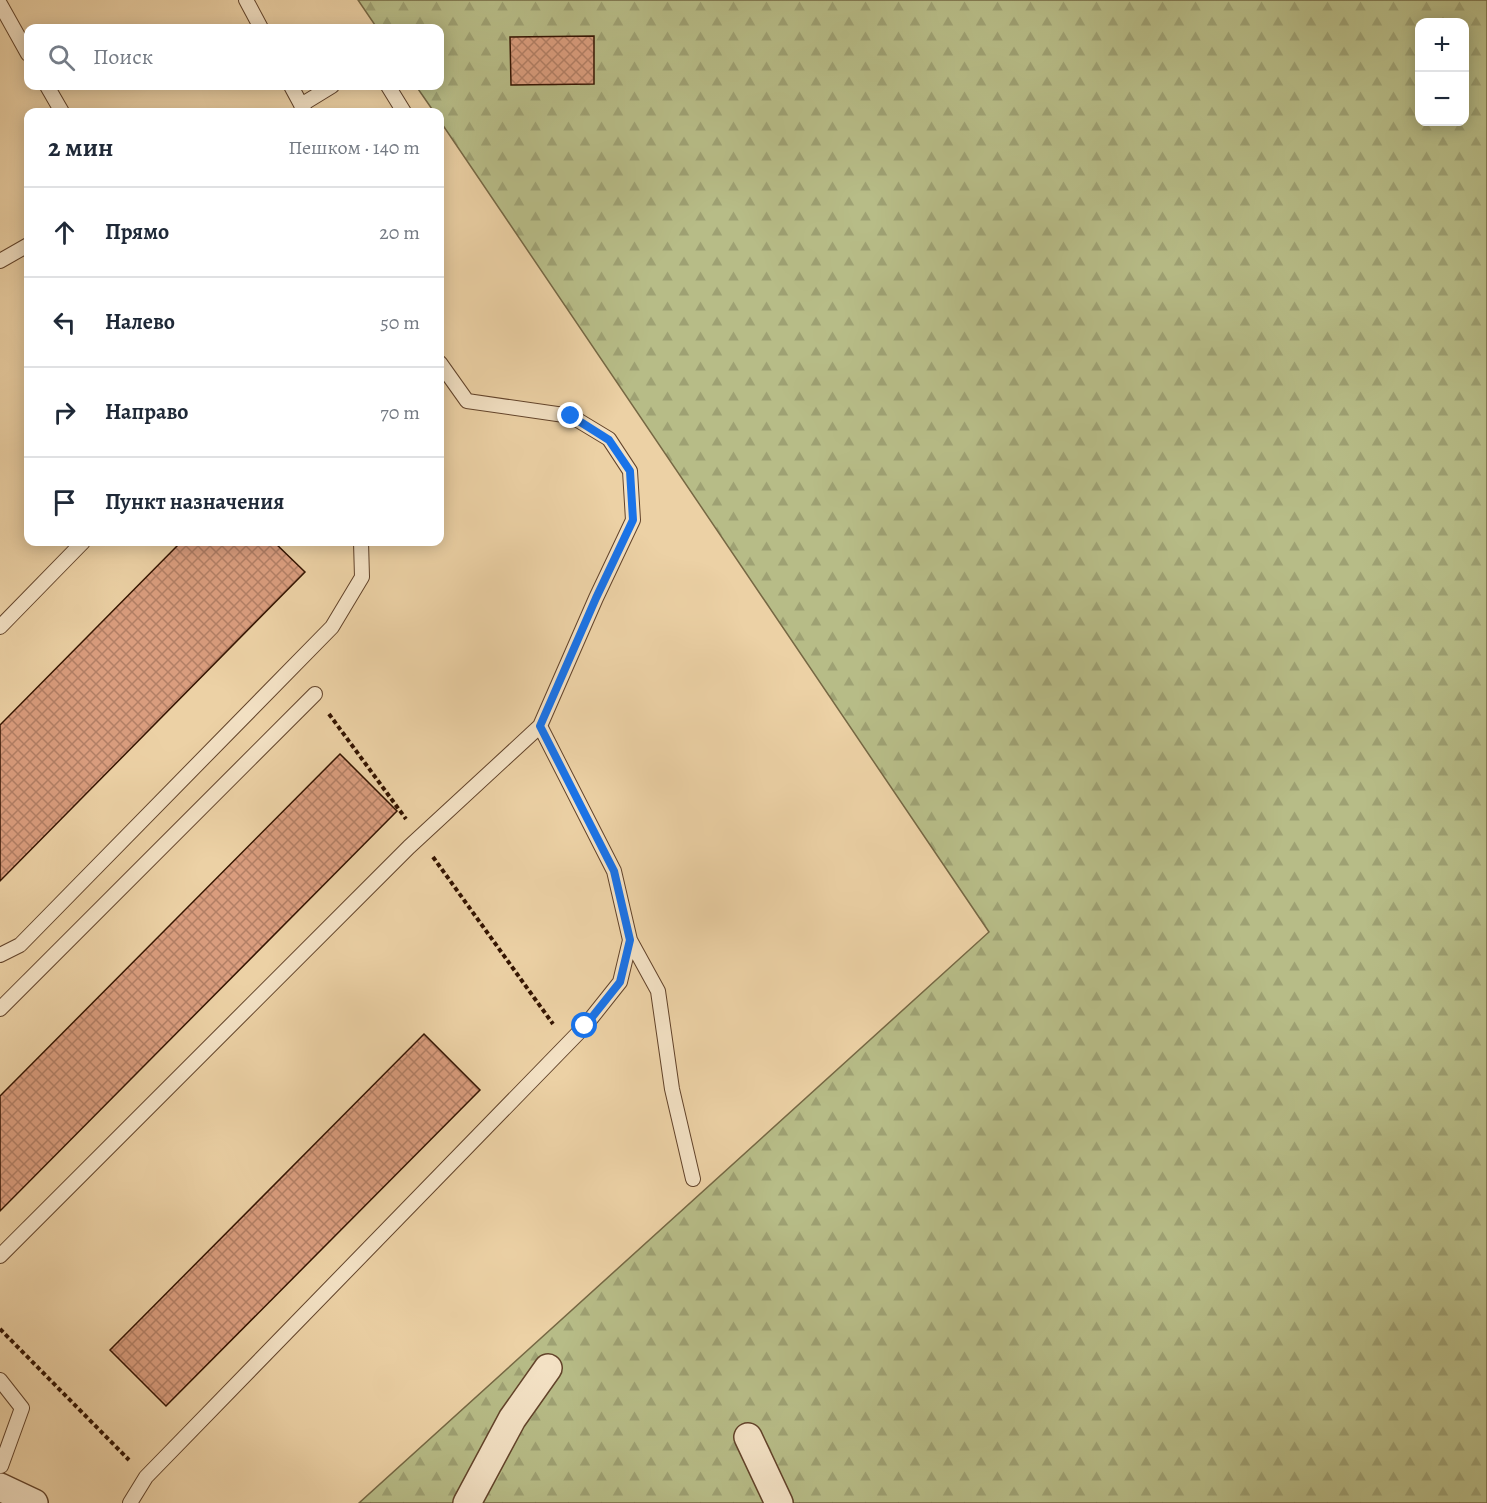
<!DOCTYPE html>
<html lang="ru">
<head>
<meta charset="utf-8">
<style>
	body { margin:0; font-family:Alegreya,serif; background:#f2f2f3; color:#1f2937 }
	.controls { position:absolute; right:18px; top:18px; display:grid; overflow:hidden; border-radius:12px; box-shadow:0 3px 15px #0003 }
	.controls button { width:54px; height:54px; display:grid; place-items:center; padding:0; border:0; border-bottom:2px solid #e0e1e3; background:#fff; color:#1f2937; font:30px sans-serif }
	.stop { position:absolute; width:18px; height:18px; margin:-14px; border:4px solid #1a73e8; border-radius:50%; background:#fff }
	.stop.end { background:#1a73e8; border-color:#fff; box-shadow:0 2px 6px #0008 }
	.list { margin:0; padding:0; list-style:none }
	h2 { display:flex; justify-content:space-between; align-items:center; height:78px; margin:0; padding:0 24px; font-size:26px }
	h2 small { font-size:20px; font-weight:400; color:#747a83 }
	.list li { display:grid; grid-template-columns:39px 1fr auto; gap:18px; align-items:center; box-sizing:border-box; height:90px; padding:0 24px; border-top:2px solid #e0e1e3 }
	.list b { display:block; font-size:22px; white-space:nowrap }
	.list em { font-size:20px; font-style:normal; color:#747a83 }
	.icon { flex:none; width:33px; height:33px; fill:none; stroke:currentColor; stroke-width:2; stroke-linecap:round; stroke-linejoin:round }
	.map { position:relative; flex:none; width:1487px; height:1503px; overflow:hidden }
	.search { position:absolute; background:#fff; box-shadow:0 3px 15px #0003; left:24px; top:24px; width:420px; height:66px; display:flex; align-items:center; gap:15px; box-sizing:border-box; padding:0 21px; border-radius:12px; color:#747a83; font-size:22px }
	.panel { position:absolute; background:#fff; box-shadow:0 3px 15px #0003; left:24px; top:108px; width:420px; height:438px; border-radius:12px }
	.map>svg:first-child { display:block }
</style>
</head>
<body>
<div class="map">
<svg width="1487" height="1503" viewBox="0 0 1487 1503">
	<defs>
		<pattern id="forest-firs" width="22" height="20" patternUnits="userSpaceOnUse" patternTransform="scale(1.5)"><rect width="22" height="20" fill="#b7bc87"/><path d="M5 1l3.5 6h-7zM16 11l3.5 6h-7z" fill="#9ea173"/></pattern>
		<pattern id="building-cross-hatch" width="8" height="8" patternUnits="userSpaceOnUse" patternTransform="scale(1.5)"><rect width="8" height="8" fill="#da9d7e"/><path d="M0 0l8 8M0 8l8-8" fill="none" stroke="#b27f65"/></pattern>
	</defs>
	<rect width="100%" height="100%" fill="#ecd1a5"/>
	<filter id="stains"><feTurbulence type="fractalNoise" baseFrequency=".00333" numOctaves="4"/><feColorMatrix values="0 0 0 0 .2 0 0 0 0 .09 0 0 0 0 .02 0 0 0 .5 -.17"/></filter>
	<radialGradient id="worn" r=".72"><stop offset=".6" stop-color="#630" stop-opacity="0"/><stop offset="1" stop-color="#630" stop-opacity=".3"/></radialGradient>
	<!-- forest -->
	<path fill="url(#forest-firs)" stroke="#766844" stroke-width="1.5" fill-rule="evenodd" d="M358,0H1487V1503H359L989,932L440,121V112H434L416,86H440V28H377ZM1420,22H1464V122H1420Z"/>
	<!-- building -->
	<path fill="url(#building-cross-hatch)" stroke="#341401" stroke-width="1.5" d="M594,36V84L511,85L510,37Z
		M181,542H274L305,572L0,881V725Z
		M340,754L397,811L0,1211V1096Z
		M424,1034L480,1090L166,1406L110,1350Z"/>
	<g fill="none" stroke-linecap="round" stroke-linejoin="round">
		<defs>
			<path id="lane" d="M246,0L261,28
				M0,4L28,54
				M47,86L62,112
				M291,86L305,112
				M388,86L404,112
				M301,105L332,86
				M0,261L28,245
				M0,627L83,542
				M630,940L658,991L672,1089L693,1179
				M0,955L20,945L332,627L362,577L361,542
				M0,1009L315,694
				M0,1256L409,847L540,726L596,598L633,520L630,471L609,439L571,416L467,401L440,363
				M0,1380L22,1408L1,1466
				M130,1503L146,1477L585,1026L620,982L630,940L614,871L540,726"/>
			<path id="street" d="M748,1437L779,1503
				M0,1487L34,1503
				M467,1503L512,1419L548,1368"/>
		</defs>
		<!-- lane casing -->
		<use href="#lane" stroke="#62432a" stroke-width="16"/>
		<!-- street casing -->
		<use href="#street" stroke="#62432a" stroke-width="30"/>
		<!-- path -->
		<path stroke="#341401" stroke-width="4" stroke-dasharray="4.5 3" stroke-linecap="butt" d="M329,714L406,819
			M433,857L553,1024
			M0,1329L129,1460"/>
		<!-- lane -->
		<use href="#lane" stroke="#f3e1c4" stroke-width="14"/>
		<!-- street -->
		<use href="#street" stroke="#f3e1c4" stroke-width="27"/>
	</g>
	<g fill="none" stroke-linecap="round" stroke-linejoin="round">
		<!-- route -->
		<path stroke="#1a73e8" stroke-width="8" d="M571,416L609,440L630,471L633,520L596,598L540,726L614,871L630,940L620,982L585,1026"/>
	</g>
	<rect width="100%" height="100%" filter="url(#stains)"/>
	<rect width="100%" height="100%" fill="url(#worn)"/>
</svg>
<div class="controls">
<button>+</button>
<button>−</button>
</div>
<div class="stop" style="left:585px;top:1026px"></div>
<div class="stop end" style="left:571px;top:416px"></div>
<div class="search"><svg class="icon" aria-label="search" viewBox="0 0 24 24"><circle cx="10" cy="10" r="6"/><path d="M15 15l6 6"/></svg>Поиск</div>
<section class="panel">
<h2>2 мин<small>Пешком · 140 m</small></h2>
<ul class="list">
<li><svg class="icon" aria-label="ahead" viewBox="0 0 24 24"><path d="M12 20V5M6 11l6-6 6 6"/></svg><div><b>Прямо</b></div><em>20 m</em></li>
<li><svg class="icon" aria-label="left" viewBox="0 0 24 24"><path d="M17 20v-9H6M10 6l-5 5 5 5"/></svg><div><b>Налево</b></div><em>50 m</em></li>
<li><svg class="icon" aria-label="right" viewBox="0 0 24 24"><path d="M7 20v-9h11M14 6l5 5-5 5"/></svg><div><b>Направо</b></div><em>70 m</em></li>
<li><svg class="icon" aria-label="arrive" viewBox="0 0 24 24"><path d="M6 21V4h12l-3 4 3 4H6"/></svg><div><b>Пункт назначения</b></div></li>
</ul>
</section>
</div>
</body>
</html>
